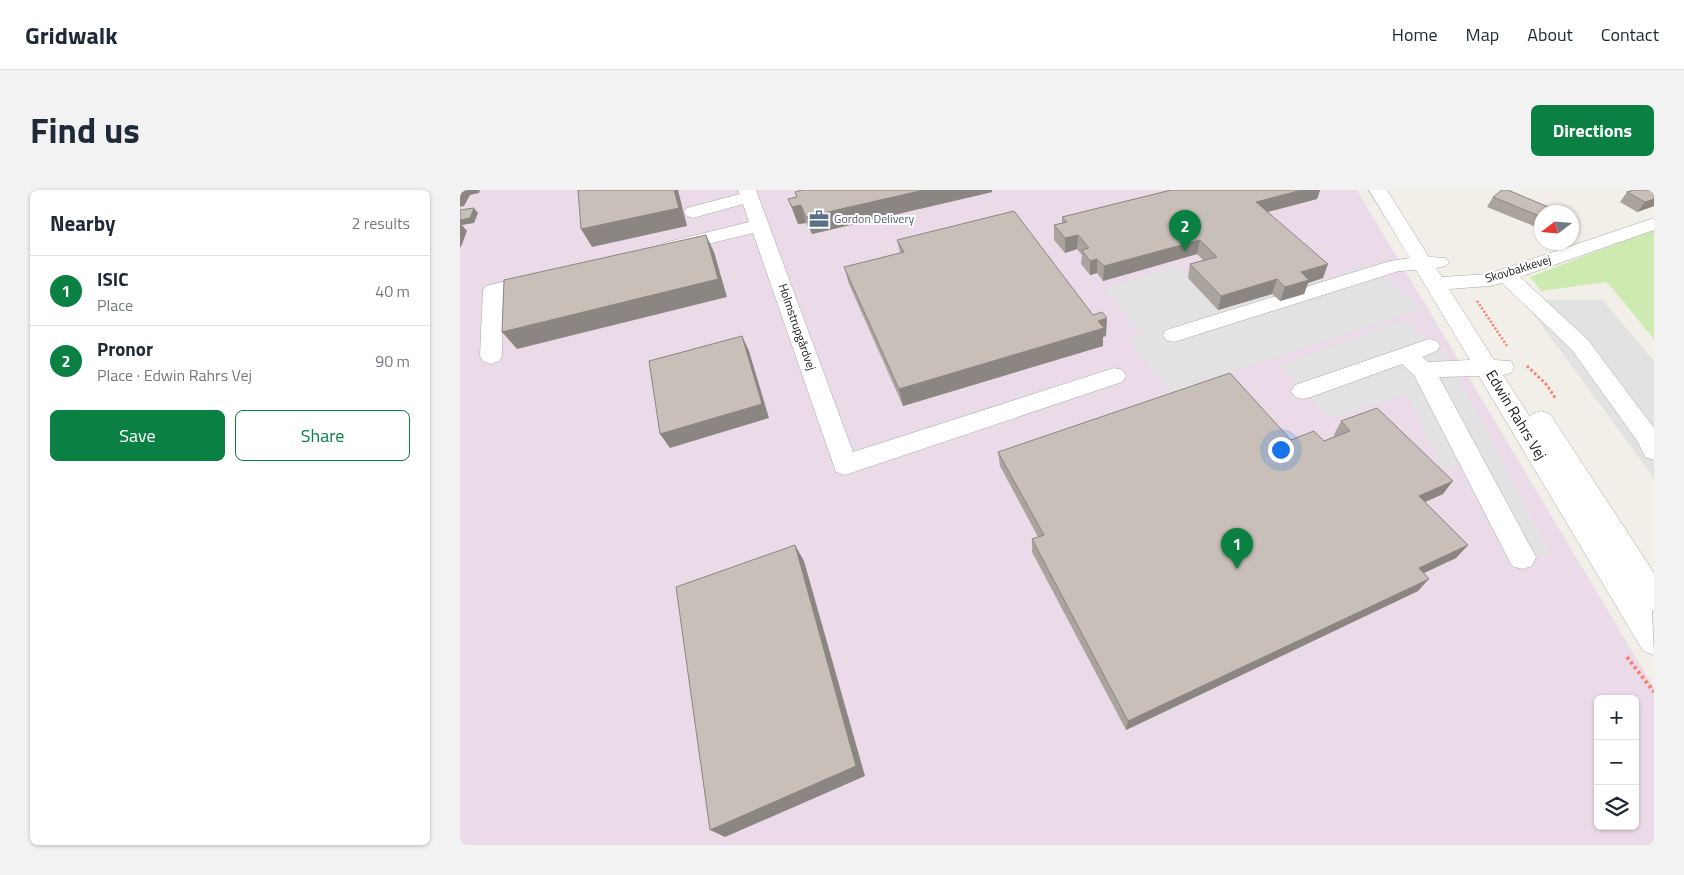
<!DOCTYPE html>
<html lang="en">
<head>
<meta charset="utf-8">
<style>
	body { margin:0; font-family:"Titillium Web",sans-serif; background:#f2f2f3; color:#1f2937 }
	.controls { position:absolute; right:15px; bottom:15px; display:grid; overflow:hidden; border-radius:8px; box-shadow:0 1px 4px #0004 }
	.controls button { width:45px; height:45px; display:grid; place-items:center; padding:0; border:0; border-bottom:1px solid #e0e1e3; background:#fff; color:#1f2937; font:25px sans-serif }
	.compass { position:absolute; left:1074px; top:15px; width:45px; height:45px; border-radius:50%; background:#fff; box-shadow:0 1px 4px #0004; rotate:254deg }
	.you { position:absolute; left:820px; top:259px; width:18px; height:18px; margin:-12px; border:4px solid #fff; border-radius:50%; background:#1a73e8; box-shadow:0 0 0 8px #1a73e833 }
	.badge { display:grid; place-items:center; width:32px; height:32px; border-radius:50%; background:#0b8043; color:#fff; font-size:16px; font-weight:700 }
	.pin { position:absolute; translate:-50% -41px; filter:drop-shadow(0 1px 2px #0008) }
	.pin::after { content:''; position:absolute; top:26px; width:18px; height:15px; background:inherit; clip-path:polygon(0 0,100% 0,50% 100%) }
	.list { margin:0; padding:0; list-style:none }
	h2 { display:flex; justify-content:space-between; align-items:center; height:65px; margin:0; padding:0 20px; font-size:21px }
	h2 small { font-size:16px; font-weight:400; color:#747a83 }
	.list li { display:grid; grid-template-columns:32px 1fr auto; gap:15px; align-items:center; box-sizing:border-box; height:70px; padding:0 20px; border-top:1px solid #e0e1e3 }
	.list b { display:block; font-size:19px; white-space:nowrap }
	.list p { margin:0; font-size:16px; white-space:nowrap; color:#747a83 }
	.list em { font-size:16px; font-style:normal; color:#747a83 }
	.actions { display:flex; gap:10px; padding:15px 20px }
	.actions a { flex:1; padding:11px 0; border:1px solid #0b8043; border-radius:8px; text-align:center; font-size:18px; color:#0b8043 }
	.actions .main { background:#0b8043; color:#fff }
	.icon { flex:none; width:28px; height:28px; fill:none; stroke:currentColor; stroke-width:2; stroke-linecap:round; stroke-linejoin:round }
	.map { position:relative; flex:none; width:1194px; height:655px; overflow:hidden; border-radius:8px }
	header { display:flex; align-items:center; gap:30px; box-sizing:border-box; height:70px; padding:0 25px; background:#fff; border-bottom:1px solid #e0e1e3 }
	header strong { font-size:24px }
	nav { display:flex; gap:28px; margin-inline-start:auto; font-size:18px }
	.intro { display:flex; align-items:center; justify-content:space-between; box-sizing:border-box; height:120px; padding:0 30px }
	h1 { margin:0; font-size:35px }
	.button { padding:12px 22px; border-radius:8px; background:#0b8043; color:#fff; font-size:18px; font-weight:700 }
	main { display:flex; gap:30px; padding:0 30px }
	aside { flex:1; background:#fff; border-radius:8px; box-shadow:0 1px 4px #0004 }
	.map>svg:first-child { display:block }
</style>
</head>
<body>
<header>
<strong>Gridwalk</strong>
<nav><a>Home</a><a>Map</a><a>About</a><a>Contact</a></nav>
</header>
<div class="intro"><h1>Find us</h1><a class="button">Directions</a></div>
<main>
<aside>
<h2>Nearby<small>2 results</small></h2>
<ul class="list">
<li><span class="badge">1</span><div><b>ISIC</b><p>Place</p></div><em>40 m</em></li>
<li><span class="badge">2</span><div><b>Pronor</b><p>Place · Edwin Rahrs Vej</p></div><em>90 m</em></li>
</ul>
<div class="actions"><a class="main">Save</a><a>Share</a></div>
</aside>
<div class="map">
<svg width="1194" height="655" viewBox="0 0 1194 655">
	<rect width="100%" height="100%" fill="#f2efe9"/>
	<!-- industrial -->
	<path fill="#ebdbe8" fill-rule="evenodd" d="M0,0H897L1194,498V655H0ZM1138,509H1175V636H1138Z"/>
	<!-- grass -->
	<path fill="#cdebb0" d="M1194,39V149L1147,92L1081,101L1070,87Z"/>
	<!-- parking -->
	<path fill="#e2e2e2" d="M911,75L964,118L710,202L668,149L681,143L645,99L716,76L758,120Z
		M1063,110H1143L1194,171V288Z
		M944,130L987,165L1091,366H1049L1000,276L982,277L947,204L870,228L820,175Z"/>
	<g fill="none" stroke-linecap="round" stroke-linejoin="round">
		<defs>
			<path id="minor" d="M278,0H296L393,262L654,178L662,180L666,186L662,192L394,282L385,285L376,282L293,43L211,63L204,61L201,57L204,53L289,32L283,14L233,28L227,26L224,22L227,18L280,4Z
				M909,0H927L969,67L986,68L989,72L986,76L976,78L982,87L1028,84L1194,28V40L1060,87L1128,150L1194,238V270L1185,267L1178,252L1112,160L1042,93L1030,96L989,99L1034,170L1051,171L1054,177L1051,183L1043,185L1070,227L1072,224L1081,221L1090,224L1194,383V421L1192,420L1194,465L1183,461L1019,186L979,187L1076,367L1072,376L1062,379L1052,376L954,185L942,174L851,207L843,209L835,207L831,201L835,195L969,149L977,151L980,156L977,161L962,167L968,172L1010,170L956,80L939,81L714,152L706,150L703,145L706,140L930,71L950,68Z
				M79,83L86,85L89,89L86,93L43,104L42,166L39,171L31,174L23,171L20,166L23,100L26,96Z"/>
		</defs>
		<!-- minor casing -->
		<use href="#minor" stroke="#a9a9a9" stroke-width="1"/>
		<!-- path-far2 -->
		<path stroke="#fa8072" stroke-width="2.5" stroke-dasharray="2 2" stroke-linecap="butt" d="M1017,111L1047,156"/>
		<!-- path-far1 -->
		<path stroke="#fa8072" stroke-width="3" stroke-dasharray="2.5 2.5" stroke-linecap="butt" d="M1067,176L1086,194L1096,209"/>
		<!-- path -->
		<path stroke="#fa8072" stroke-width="4" stroke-dasharray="3 3" stroke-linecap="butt" d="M1167,467L1194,502"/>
		<!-- minor -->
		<use href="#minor" fill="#fff" fill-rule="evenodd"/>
	</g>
	<!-- wall -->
	<path fill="#aba49e" d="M342,0H532V2L352,44L346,33L338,34L328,9L337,7L335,2Z
		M711,0H860L857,9L808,22L863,88L848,93L844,104L820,111L812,104L758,120L728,88L730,74L743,70L737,64L643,91L637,83L630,85L621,74L622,65L617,59L605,63L594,50V35L602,33V27Z
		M1194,0V16L1177,22L1160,12L1167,2Z
		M1033,7L1082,22V33L1076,37L1027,17Z
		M437,50L646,146L643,147V156L443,216L389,94L384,77L440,63Z
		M881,231L983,304L965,312L1008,355L996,368L964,383L958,401L666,540L572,362V349L578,347L540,276L538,262L831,250L864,251L875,246L874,245Z"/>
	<!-- shaded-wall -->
	<path fill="#8b8681" d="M0,0H20L19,3L10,5L4,16L0,17Z
		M214,0H218L227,36L132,57L121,39Z
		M464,0H532V2L352,44L346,27Z
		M842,0H860L857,9L792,26L796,12Z
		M1194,9V16L1177,22L1185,12Z
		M341,15L346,33L338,34L332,17Z
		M14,18L18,23L14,33L2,35L7,41L1,57H0V30Z
		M1082,29V33L1076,37Z
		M246,45L254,62L267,107L57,159L42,142Z
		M618,45L617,59L605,63V48Z
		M740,50L737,64L643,91L644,76Z
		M637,69V83L630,85V71Z
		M868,74L863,88L848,93L844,104L820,111L825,97L841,82Z
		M817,89L812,104L758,120L761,106Z
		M647,128L646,146L643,147V156L443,216L439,199Z
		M282,146L289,161L309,228L210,258L200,244Z
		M993,291L983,304L949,319L959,306Z
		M335,355L344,371L405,586L265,647L250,640Z
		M1008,355L996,368L949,390L959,378Z
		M969,389L958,401L666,540L668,531Z"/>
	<!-- building -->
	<path fill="#c7bfb8" stroke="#8b8681" d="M118,0H214L219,18L121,39Z
		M342,0H464L346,27L341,15L332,17L328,9L337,7L335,2Z
		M711,0H842L796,12L868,74L841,82L849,90L825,97L817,89L761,106L730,74L757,67L740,50L644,76L637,69L630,71L622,60L629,58L618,45L605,48L594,35L607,32L602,27Z
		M1042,0H1048L1093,19L1089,22H1082V27L1033,7Z
		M1174,0H1194V9L1185,12L1167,2Z
		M14,18L10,28L0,30V20Z
		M554,21L633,125L642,122L647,128L638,131L644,138L439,199L384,77L444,62L437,50Z
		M246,45L258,89L42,142L44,90Z
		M282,146L302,214L200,244L189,171Z
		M770,183L831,250L854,241L864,251L890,241L881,231L917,218L993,291L959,306L1008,355L959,378L969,389L668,531L572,349L584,345L538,262Z
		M335,355L396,576L250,640L216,397Z"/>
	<!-- icons -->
	<defs>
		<symbol id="office-bare" viewBox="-9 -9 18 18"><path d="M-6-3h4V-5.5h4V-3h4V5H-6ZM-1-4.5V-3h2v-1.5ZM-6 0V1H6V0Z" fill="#5c6f8a" stroke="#fff" stroke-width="2.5" paint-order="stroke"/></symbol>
	</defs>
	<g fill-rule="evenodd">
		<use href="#office-bare" x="345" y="15" width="28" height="28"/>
	</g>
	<g text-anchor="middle" stroke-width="4" stroke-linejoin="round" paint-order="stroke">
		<!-- far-service labels -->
		<g font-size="12" fill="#4e5e75" stroke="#fff" text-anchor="start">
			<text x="374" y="33">Gordon Delivery</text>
		</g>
		<!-- far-street labels -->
		<g font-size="12" fill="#222" stroke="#fff">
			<text transform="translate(1058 79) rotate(-17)" y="4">Skovbakkevej</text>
			<text transform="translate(337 137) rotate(71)" y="4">Holmstrupgårdvej</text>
		</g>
		<!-- street labels -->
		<g font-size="15" fill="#222" stroke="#fff">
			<text transform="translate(1056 225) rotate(59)" y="5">Edwin Rahrs Vej</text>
		</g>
	</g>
</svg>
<div class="controls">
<button>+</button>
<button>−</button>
<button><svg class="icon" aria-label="layers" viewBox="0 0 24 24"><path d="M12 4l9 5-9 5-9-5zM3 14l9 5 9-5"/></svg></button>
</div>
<svg class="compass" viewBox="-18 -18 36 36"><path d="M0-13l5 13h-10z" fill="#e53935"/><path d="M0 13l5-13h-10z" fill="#747a83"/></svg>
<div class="you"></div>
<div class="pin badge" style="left:777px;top:379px">1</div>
<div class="pin badge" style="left:725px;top:61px">2</div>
</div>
</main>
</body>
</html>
